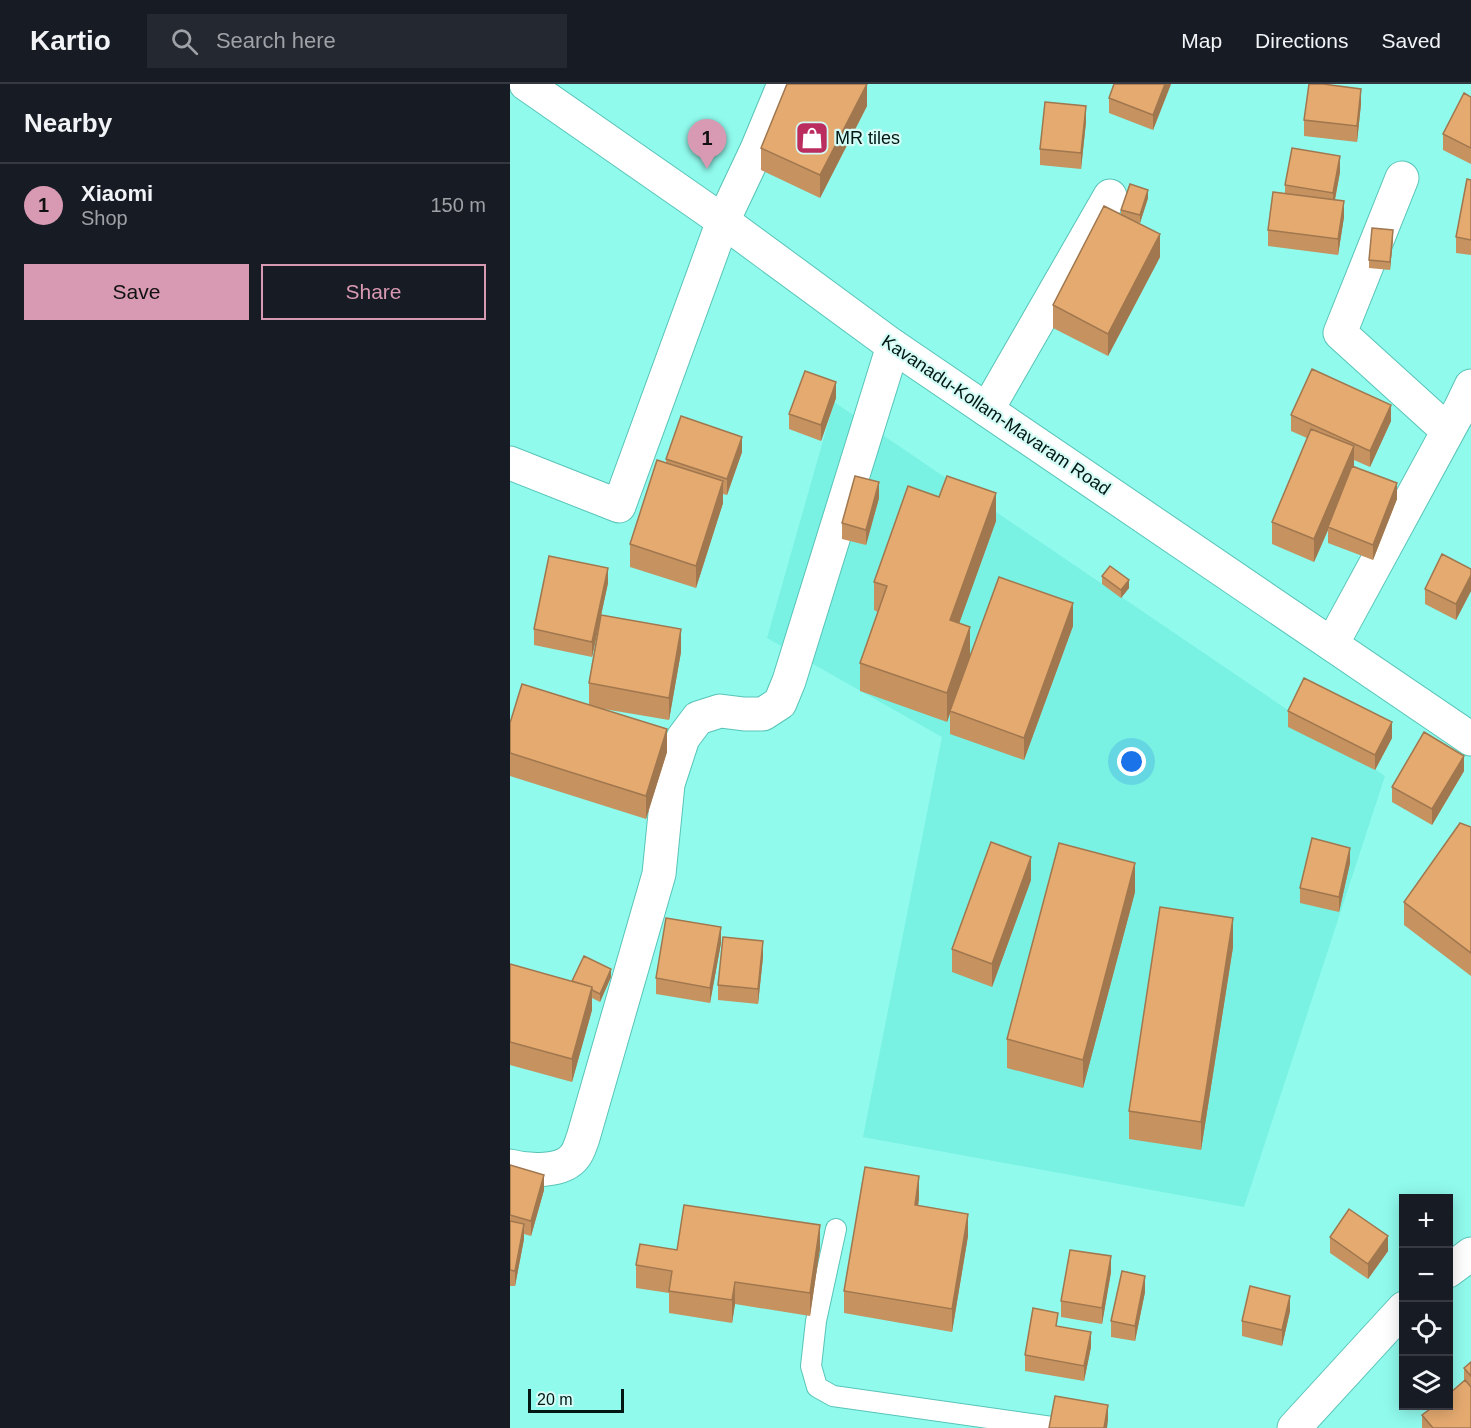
<!DOCTYPE html>
<html lang="en">
<head>
<meta charset="utf-8">
<style>
	body { margin:0; font-family:Arial,sans-serif; background:#242831; color:#f1f3f6 }
	.controls { position:absolute; right:18px; bottom:18px; display:grid; overflow:hidden; border-radius:0px; box-shadow:0 3px 15px #0003 }
	.controls button { width:54px; height:54px; display:grid; place-items:center; padding:0; border:0; border-bottom:2px solid #363941; background:#171b24; color:#f1f3f6; font:30px sans-serif }
	.scale { position:absolute; left:18px; bottom:15px; width:96px; box-sizing:border-box; padding-left:6px; border:3px solid #011714; border-top:0; font-size:16px; line-height:21px; white-space:nowrap; color:#011714; -webkit-text-stroke:4px #d4fbf5; paint-order:stroke }
	.you { position:absolute; left:622px; top:678px; width:21px; height:21px; margin:-15px; border:4px solid #fff; border-radius:50%; background:#1a73e8; box-shadow:0 0 0 9px #1a73e833 }
	.badge { display:grid; place-items:center; width:39px; height:39px; border-radius:50%; background:#d89ab2; color:#111; font-size:20px; font-weight:700 }
	.pin { position:absolute; translate:-50% -50px; filter:drop-shadow(0 2px 3px #0008) }
	.pin::after { content:''; position:absolute; top:32px; width:21px; height:18px; background:inherit; clip-path:polygon(0 0,100% 0,50% 100%) }
	.list { margin:0; padding:0; list-style:none }
	h2 { display:flex; justify-content:space-between; align-items:center; height:78px; margin:0; padding:0 24px; font-size:26px }
	h2 small { font-size:20px; font-weight:400; color:#9ea1a6 }
	.list li { display:grid; grid-template-columns:39px 1fr auto; gap:18px; align-items:center; box-sizing:border-box; height:84px; padding:0 24px; border-top:2px solid #363941 }
	.list b { display:block; font-size:22px; white-space:nowrap }
	.list p { margin:0; font-size:20px; white-space:nowrap; color:#9ea1a6 }
	.list em { font-size:20px; font-style:normal; color:#9ea1a6 }
	.actions { display:flex; gap:12px; padding:18px 24px }
	.actions a { flex:1; padding:14px 0; border:2px solid #d89ab2; border-radius:0px; text-align:center; font-size:21px; color:#d89ab2 }
	.actions .main { background:#d89ab2; color:#111 }
	.icon { flex:none; width:33px; height:33px; fill:none; stroke:currentColor; stroke-width:2; stroke-linecap:round; stroke-linejoin:round }
	.map { position:relative; flex:none; width:961px; height:1344px; overflow:hidden }
	header { display:flex; align-items:center; gap:36px; box-sizing:border-box; height:84px; padding:0 30px; background:#171b24; border-bottom:2px solid #363941 }
	header strong { font-size:28px }
	nav { display:flex; gap:33px; margin-inline-start:auto; font-size:21px }
	.search { width:420px; height:54px; background:#242831; display:flex; align-items:center; gap:15px; box-sizing:border-box; padding:0 21px; border-radius:0px; color:#9ea1a6; font-size:22px }
	main { display:flex }
	aside { flex:1; background:#171b24 }
	.map>svg:first-child { display:block }
</style>
</head>
<body>
<header>
<strong>Kartio</strong>
<div class="search"><svg class="icon" aria-label="search" viewBox="0 0 24 24"><circle cx="10" cy="10" r="6"/><path d="M15 15l6 6"/></svg>Search here</div>
<nav><a>Map</a><a>Directions</a><a>Saved</a></nav>
</header>
<main>
<aside>
<h2>Nearby<small></small></h2>
<ul class="list">
<li><span class="badge">1</span><div><b>Xiaomi</b><p>Shop</p></div><em>150 m</em></li>
</ul>
<div class="actions"><a class="main">Save</a><a>Share</a></div>
</aside>
<div class="map">
<svg width="961" height="1344" viewBox="0 0 961 1344">
	<rect width="100%" height="100%" fill="#90faed"/>
	<!-- built -->
	<path fill="#79f1e3" d="M324,318L875,692L734,1123L353,1053L432,653L257,554Z"/>
	<g fill="none" stroke-linecap="round" stroke-linejoin="round">
		<defs>
			<path id="lane" d="M326,1145L306,1237L301,1282L307,1303L323,1312L549,1344"/>
			<path id="street" d="M892,94L830,249L938,347
				M477,326L600,112
				M0,379L109,422L213,137L247,65L274,0
				M822,560L950,325L961,302
				M0,1082C18,1087 53,1089 65,1072C69,1067 71,1059 73,1054L149,790L158,700L173,654L188,634L210,627L234,630H253L270,619L279,597L383,262
				M938,1187L961,1170
				M784,1344L894,1224"/>
			<path id="primary" d="M16,0L213,137L383,262L961,655"/>
		</defs>
		<!-- lane casing -->
		<use href="#lane" stroke="#58c4b7" stroke-width="22"/>
		<!-- street casing -->
		<use href="#street" stroke="#58c4b7" stroke-width="35"/>
		<!-- primary casing -->
		<use href="#primary" stroke="#58c4b7" stroke-width="35"/>
		<!-- lane -->
		<use href="#lane" stroke="#fff" stroke-width="20"/>
		<!-- street -->
		<use href="#street" stroke="#fff" stroke-width="33"/>
		<!-- primary -->
		<use href="#primary" stroke="#fff" stroke-width="33"/>
	</g>
	<!-- wall -->
	<path fill="#c59260" d="M661,0L643,46L599,29V14Z
		M961,13V80L933,66V50Z
		M851,20L847,58L794,52V36Z
		M357,22L310,114L251,86V64Z
		M576,38L571,85L530,81V65Z
		M830,88L825,116L834,133L828,171L758,162V146L775,110V101Z
		M961,96V171L946,169V153Z
		M638,114L630,139L625,138L650,173L598,272L543,244V221L611,131V126Z
		M883,154L880,186L859,184V176Z
		M326,314L311,357L279,345V330Z
		M781,331L881,337L860,383L844,376V383L887,415L863,476L818,459V446L804,478L762,460V438L797,354L781,347Z
		M232,368L217,411L213,410V419L186,504L120,483V460L156,379V375Z
		M369,414L356,461L332,455V439Z
		M486,437L449,539L460,571L563,542L514,676L440,650V629L437,638L350,607V579L368,528L364,526V498Z
		M961,485V507L946,536L915,520V505Z
		M592,492L619,504L611,514L592,500Z
		M98,499L82,573L24,561V545Z
		M171,568L159,636L88,624L157,668L136,735L0,692V639L79,621V599Z
		M778,627L882,654L865,686L778,643Z
		M954,687L922,741L882,718V703Z
		M961,743V892L894,841V818Z
		M840,779L829,828L790,819V804Z
		M521,796L482,903L442,888V865Z
		M625,808L573,1004L497,984V955Z
		M211,859L200,919L146,910V894Z
		M723,863L691,1066L619,1055V1027Z
		M253,873L248,920L208,916V901Z
		M0,880L62,898L101,893L90,918L82,914V926L62,998L0,981Z
		M0,1081L34,1106L21,1152L14,1150V1155L5,1202H0Z
		M409,1114L408,1122L458,1152L442,1248L334,1229V1207Z
		M820,1153L878,1167L858,1195L820,1169Z
		M310,1164L300,1232L225,1220L222,1239L159,1229V1209L126,1204V1181Z
		M601,1188L592,1240L551,1233V1217Z
		M635,1208L625,1257L601,1253V1237Z
		M780,1227L772,1262L732,1252V1237Z
		M581,1263L574,1297L515,1287V1271Z
		M961,1278V1344H912V1331L954,1297V1284Z"/>
	<!-- shaded-wall -->
	<path fill="#a0774e" d="M357,0V22L310,114V91Z
		M655,0H661L643,46V31Z
		M851,5V20L847,58V42Z
		M576,22V38L571,85V69Z
		M830,72V88L823,125V109Z
		M638,106V114L630,139V131Z
		M834,117V133L828,171V155Z
		M883,146V154L880,186V178Z
		M650,150V173L598,272V250Z
		M326,298V314L311,357V341Z
		M881,321V337L860,383V367Z
		M232,353V368L217,411V395Z
		M844,362V385L818,443V446L804,478V455Z
		M213,397V419L186,504V482Z
		M369,398V414L356,461V446Z
		M887,399V415L863,476V461Z
		M486,409V437L440,565V536Z
		M98,484V499L82,573V558Z
		M961,491V507L946,536V520Z
		M619,496V504L611,514V506Z
		M563,519V542L514,676V654Z
		M460,543V572L437,638V609Z
		M171,545V568L159,636V614Z
		M882,638V654L865,686V671Z
		M157,645V668L136,735V712Z
		M954,672V687L922,741V725Z
		M840,764V779L829,828V813Z
		M521,773V796L482,903V880Z
		M625,779V808L573,1004V976Z
		M723,834V863L691,1066V1038Z
		M211,843V859L200,919V904Z
		M253,857V873L248,920V905Z
		M101,885V893L90,918V910Z
		M82,903V926L62,998V975Z
		M34,1091V1106L21,1152V1137Z
		M409,1092V1114L405,1144V1121Z
		M458,1130V1152L442,1248V1225Z
		M14,1140V1155L5,1202V1187Z
		M310,1141V1164L300,1232V1209Z
		M878,1152V1167L858,1195V1180Z
		M601,1172V1188L592,1240V1224Z
		M635,1192V1208L625,1257V1242Z
		M225,1198V1220L222,1239V1216Z
		M780,1212V1227L772,1262V1246Z
		M581,1248V1263L574,1297V1282Z
		M598,1321V1336L597,1344H594Z"/>
	<!-- building -->
	<path fill="#e5aa70" stroke="#a0774e" stroke-width="1.5" d="M277,0H357L310,91L251,64Z
		M604,0H655L643,31L599,14Z
		M799,0H813L851,5L847,42L794,36Z
		M954,9L961,13V64L933,50Z
		M535,18L576,22L571,69L530,65Z
		M782,64L830,72L823,109L775,101Z
		M957,95L961,96V156L946,153Z
		M620,100L638,106L630,131L611,126Z
		M763,108L834,117L828,155L758,146Z
		M594,122L650,150L598,250L543,221Z
		M862,144L883,146L880,178L859,176Z
		M802,285L881,321L860,367L781,331Z
		M295,287L326,298L311,341L279,330Z
		M171,332L232,353L217,395L156,375Z
		M801,345L844,362L804,455L762,438Z
		M147,376L213,397L186,482L120,460Z
		M842,382L887,399L863,461L818,443Z
		M345,392L369,398L356,446L332,439Z
		M437,392L486,409L440,536L460,543L437,609L350,579L377,502L364,498L398,402L429,413Z
		M932,470L961,485V491L946,520L915,505Z
		M39,472L98,484L82,558L24,545Z
		M600,482L619,496L611,506L592,492Z
		M489,493L563,519L514,654L440,627Z
		M91,531L171,545L159,614L79,599Z
		M794,594L882,638L865,671L778,627Z
		M12,600L157,645L136,712L0,669V639Z
		M914,648L954,672L922,725L882,703Z
		M950,739L961,743V869L894,818Z
		M802,754L840,764L829,813L790,804Z
		M481,758L521,773L482,880L442,865Z
		M549,759L625,779L573,976L497,955Z
		M650,823L723,834L691,1038L619,1027Z
		M156,834L211,843L200,904L146,894Z
		M213,853L253,857L248,905L208,901Z
		M74,872L101,885L90,910L82,906V903L62,897Z
		M0,880L82,903L62,975L0,958Z
		M0,1081L34,1091L21,1137L0,1131Z
		M355,1083L409,1092L405,1121L458,1130L442,1225L334,1207Z
		M174,1121L310,1141L300,1209L225,1198L222,1216L159,1207L162,1187L126,1181L130,1160L167,1166Z
		M839,1125L878,1152L858,1180L820,1153Z
		M0,1137L14,1140L5,1187L0,1186Z
		M560,1166L601,1172L592,1224L551,1217Z
		M612,1187L635,1192L625,1242L601,1237Z
		M740,1202L780,1212L772,1246L732,1237Z
		M523,1224L548,1229L546,1242L581,1248L574,1282L515,1271Z
		M961,1278V1292L954,1284Z
		M955,1296L961,1303V1344H923L912,1331L924,1322H939V1310Z
		M545,1312L598,1321L594,1344H539Z"/>
	<!-- icons -->
	<defs>
		<symbol id="shop-square" viewBox="-11 -11 22 22"><rect x="-9" y="-9" width="18" height="18" rx="4" fill="#ba2d5e" stroke="#d4fbf5"/><path d="M-5-2.5h2.3a2.7 3.5 0 0 1 5.4 0H5L5.5 6h-11ZM-1.5-2.5h3a1.5 2.3 0 0 0-3 0Z" fill="#fff"/></symbol>
	</defs>
	<g fill-rule="evenodd">
		<use href="#shop-square" x="283" y="35" width="38" height="38"/>
	</g>
	<g text-anchor="middle" stroke-width="4.5" stroke-linejoin="round" paint-order="stroke">
		<!-- poi labels -->
		<g font-size="18" fill="#011714" stroke="#d4fbf5" text-anchor="start">
			<text x="325" y="60">MR tiles</text>
		</g>
		<!-- street labels -->
		<g font-size="18" fill="#011714" stroke="#d4fbf5">
			<text transform="translate(486 331) rotate(34)" y="6">Kavanadu-Kollam-Mavaram Road</text>
		</g>
	</g>
</svg>
<div class="controls">
<button>+</button>
<button>−</button>
<button><svg class="icon" aria-label="locate" viewBox="0 0 24 24"><circle cx="12" cy="12" r="6"/><path d="M12 2v4M12 18v4M2 12h4M18 12h4"/></svg></button>
<button><svg class="icon" aria-label="layers" viewBox="0 0 24 24"><path d="M12 4l9 5-9 5-9-5zM3 14l9 5 9-5"/></svg></button>
</div>
<div class="scale">20 m</div>
<div class="you"></div>
<div class="pin badge" style="left:197px;top:85px">1</div>
</div>
</main>
</body>
</html>
